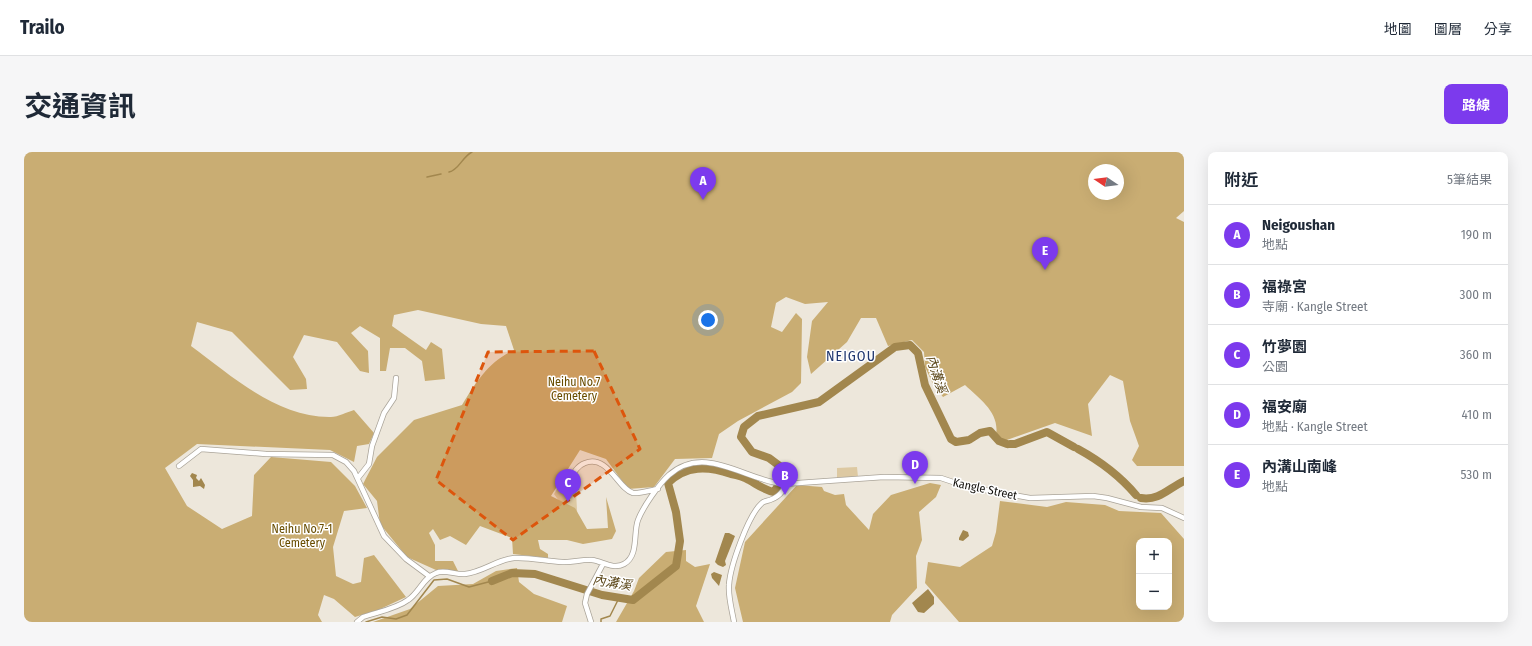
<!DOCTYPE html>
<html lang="zh-TW">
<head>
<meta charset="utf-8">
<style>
	body { margin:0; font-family:"Fira Sans Condensed","Noto Sans TC",sans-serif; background:#f6f6f7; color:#1f2937 }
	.controls { position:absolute; right:12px; bottom:12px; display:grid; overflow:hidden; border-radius:8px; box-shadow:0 4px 16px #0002 }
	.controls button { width:36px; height:36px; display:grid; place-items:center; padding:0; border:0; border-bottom:1px solid #e0e1e3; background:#fff; color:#1f2937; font:20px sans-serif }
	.compass { position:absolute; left:1064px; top:12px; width:36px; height:36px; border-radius:50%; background:#fff; box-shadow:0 4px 16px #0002; rotate:283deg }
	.you { position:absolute; left:684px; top:168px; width:14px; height:14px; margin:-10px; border:3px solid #fff; border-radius:50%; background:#1a73e8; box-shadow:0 0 0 6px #1a73e833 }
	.badge { display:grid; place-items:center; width:26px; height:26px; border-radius:50%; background:#7c3aed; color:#fff; font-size:13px; font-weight:700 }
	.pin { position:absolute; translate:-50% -33px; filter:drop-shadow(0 1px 2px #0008) }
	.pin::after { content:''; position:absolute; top:21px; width:14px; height:12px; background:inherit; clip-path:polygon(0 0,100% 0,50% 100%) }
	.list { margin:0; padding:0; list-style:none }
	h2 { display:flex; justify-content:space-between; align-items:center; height:52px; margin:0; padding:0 16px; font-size:17px }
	h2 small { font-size:13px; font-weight:400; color:#747a83 }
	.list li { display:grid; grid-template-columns:26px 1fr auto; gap:12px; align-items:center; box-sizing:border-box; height:60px; padding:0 16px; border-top:1px solid #e0e1e3 }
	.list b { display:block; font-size:15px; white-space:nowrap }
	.list p { margin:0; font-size:13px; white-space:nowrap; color:#747a83 }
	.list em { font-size:13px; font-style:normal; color:#747a83 }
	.map { position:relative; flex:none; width:1160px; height:470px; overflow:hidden; border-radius:8px }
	header { display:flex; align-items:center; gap:24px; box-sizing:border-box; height:56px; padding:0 20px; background:#fff; border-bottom:1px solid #e0e1e3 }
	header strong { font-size:19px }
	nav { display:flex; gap:22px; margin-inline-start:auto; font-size:14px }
	.intro { display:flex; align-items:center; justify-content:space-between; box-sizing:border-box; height:96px; padding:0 24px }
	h1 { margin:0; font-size:28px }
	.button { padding:10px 18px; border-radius:8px; background:#7c3aed; color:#fff; font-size:14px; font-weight:700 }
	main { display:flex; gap:24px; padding:0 24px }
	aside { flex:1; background:#fff; border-radius:8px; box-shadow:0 4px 16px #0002 }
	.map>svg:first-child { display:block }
</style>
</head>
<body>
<header>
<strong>Trailo</strong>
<nav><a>地圖</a><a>圖層</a><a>分享</a></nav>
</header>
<div class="intro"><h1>交通資訊</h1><a class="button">路線</a></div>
<main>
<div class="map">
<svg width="1160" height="470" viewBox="0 0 1160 470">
	<rect width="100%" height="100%" fill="#ede7db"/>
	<!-- green -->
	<path fill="#ddc9a2" d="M833,315L834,325L813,326V316Z
		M545,327L552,340L554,375L530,342L538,329Z"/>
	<!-- forest -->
	<path fill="#c9ad73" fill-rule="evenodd" d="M0,0H1160V59L1152,66L1160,70V314H1113L1108,308L1115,294L1106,269L1099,229L1086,223L1064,252L1068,284L1031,271L980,289L972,283C976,261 956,247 941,233L919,245L909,232L901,215L900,200L888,188L864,194L852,166H837L823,190L787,222L783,205L788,169L804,150L781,152L762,145L752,151L747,175L758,180L772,161L778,167L777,231L768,240L714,269L695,282L688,306L651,307L630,335L604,337L582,307L556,298L527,344L551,356L563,377L584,376L582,345L592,379L588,387L559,392L543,388H514L516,397L524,402V406L489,402L488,386L456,374L442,393L426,384L416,388L409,377L405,381L411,393V409H429L434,419L412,418L383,405L356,372L353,349L339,332L353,305L390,268L438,253C452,230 465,209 490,198L482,174L457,172L394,158L370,163L368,174L402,198L407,190L418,197L421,227L401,229L398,209L381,196H366L362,219H356V186L336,174L327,181L344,199L345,221L336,219L313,190L280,183L269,205L282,227L283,237L266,238L208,180L173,170L167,194C208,224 253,266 307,265C314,265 323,260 330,258L350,281L345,292L333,294L330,310L306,298L173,292L141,316L163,354L198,377L228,364L230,323L247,305L307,310L331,334L343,356L320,359L309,395L312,424L329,432L337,430L340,406L350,403L382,445L354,458L331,465L310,447L300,443L294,463L298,470H0ZM1070,18H1094V42H1070Z
		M906,331L917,333L912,345L895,360L898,388L892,404L893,436L868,463L866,470H719L711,436L721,390L773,333L798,335L800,339L811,343L820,342L822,353L845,378L849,362L867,343Z
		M976,349L1023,355L1042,350L1081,353L1095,359L1137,361L1160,387V470H935L901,431L904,410L936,415L968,394L972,380ZM1115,389H1145V455H1115Z
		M662,398V409L671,415L686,412L672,454L680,470H592L610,439L615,426L642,400Z
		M493,416L495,430L510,442L543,454L538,470H349L386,457L414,434L449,432L472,419Z"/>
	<!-- water -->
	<path fill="#a2874e" d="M168,321L173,323L172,326L175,329L177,326L181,333L180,337L176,334L169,335V328L166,324Z
		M939,378L944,380L945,384L939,389L935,388V386Z
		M701,381H705L711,384L701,409L702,413L699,415L694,413L691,410Z
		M690,420L698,423L695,434L688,426L687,422Z
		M904,437L910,445V452L900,461L894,460L888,451Z"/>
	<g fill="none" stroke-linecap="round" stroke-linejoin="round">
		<!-- stream -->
		<path stroke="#a2874e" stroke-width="1.5" d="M425,20C435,18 438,5 448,0
			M403,25L417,22
			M342,470L358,465L372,467L383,463L410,428L423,427L445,435L468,429
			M577,470V467L586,464L595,446"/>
		<!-- river -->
		<path stroke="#a2874e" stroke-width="8" d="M986,292H991L1023,280L1050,295
			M1054,297C1076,309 1096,324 1112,343
			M760,325L757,315L745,306L728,300L717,285L720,275L734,264L795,250L871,195L886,193L894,201L901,233L927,287L932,290L945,288L956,281L966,279L975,289L983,292
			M1117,346C1135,349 1145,336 1160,329
			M468,429L488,421L511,422L578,443L609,448L652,414L656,389L652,360L644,331C662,313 684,314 707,322C713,323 720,325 725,328C734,333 740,338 750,340L758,327"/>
		<defs>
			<path id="street" d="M155,314L177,297L242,302L309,303L322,310L330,319L360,384L382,407L405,424
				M334,326L345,312L348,294L360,261L370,246L372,226
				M552,336L547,327C550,320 553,314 561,311C584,302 594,337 609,341C615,342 627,338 634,337
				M333,470L339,465C353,460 372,457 384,448C395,441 399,426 412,421C420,417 432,423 441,422C459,420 472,408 490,406C506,405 521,409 538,410C548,411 558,407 568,408C578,409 589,418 600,412C615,404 609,381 614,368C619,355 635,332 645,323C681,291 722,329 760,332L860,325L917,326L944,335L1006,346L1069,344L1083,346L1117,355L1138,356L1160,366
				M567,470L561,451L563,442L579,412
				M710,470C708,458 704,445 705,433C706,415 724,363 738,351C740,349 743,349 746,348C758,344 763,334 764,322"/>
		</defs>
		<!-- street casing -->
		<use href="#street" stroke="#aaa499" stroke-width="6"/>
		<!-- street -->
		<use href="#street" stroke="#fff" stroke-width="4.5"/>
	</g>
	<!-- marked area -->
	<path fill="#dd550c" fill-opacity="0.2" stroke="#dd550c" stroke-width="3" stroke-dasharray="8 5" stroke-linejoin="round" d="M570,199L616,297L489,388L412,328L464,200Z"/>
	<g text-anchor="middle" stroke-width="3" stroke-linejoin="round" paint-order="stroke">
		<!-- park labels -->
		<g font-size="12" fill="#694d00" stroke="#fff">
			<text x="550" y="234">Neihu No.7<tspan x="550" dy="14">Cemetery</tspan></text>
			<text x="278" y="381">Neihu No.7-1<tspan x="278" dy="14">Cemetery</tspan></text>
		</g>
		<!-- street labels -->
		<g font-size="12" fill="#13110d" stroke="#fff">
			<text transform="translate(961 337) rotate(12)" y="4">Kangle Street</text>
		</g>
		<!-- water labels -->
		<g font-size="13" font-style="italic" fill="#5c481b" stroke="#fff">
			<text transform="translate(913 222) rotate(72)" y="5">內溝溪</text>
			<text transform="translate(588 430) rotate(9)" y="5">內溝溪</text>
		</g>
		<!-- quarter labels -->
		<g font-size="14" letter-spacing="1" fill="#20376f" stroke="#fff">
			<text x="827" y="209">NEIGOU</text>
		</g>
	</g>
</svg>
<div class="controls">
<button>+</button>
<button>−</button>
</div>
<svg class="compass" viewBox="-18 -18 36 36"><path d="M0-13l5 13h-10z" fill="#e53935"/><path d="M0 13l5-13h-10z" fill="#747a83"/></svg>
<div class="you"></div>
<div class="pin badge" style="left:679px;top:48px">A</div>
<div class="pin badge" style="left:761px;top:343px">B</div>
<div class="pin badge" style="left:544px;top:350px">C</div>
<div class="pin badge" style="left:891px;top:332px">D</div>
<div class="pin badge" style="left:1021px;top:118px">E</div>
</div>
<aside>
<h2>附近<small>5筆結果</small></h2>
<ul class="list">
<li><span class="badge">A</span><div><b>Neigoushan</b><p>地點</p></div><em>190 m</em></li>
<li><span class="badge">B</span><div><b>福祿宮</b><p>寺廟 · Kangle Street</p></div><em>300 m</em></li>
<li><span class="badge">C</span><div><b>竹夢園</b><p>公園</p></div><em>360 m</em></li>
<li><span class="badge">D</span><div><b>福安廟</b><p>地點 · Kangle Street</p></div><em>410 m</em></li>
<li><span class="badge">E</span><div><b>內溝山南峰</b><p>地點</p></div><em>530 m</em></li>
</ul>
</aside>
</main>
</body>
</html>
